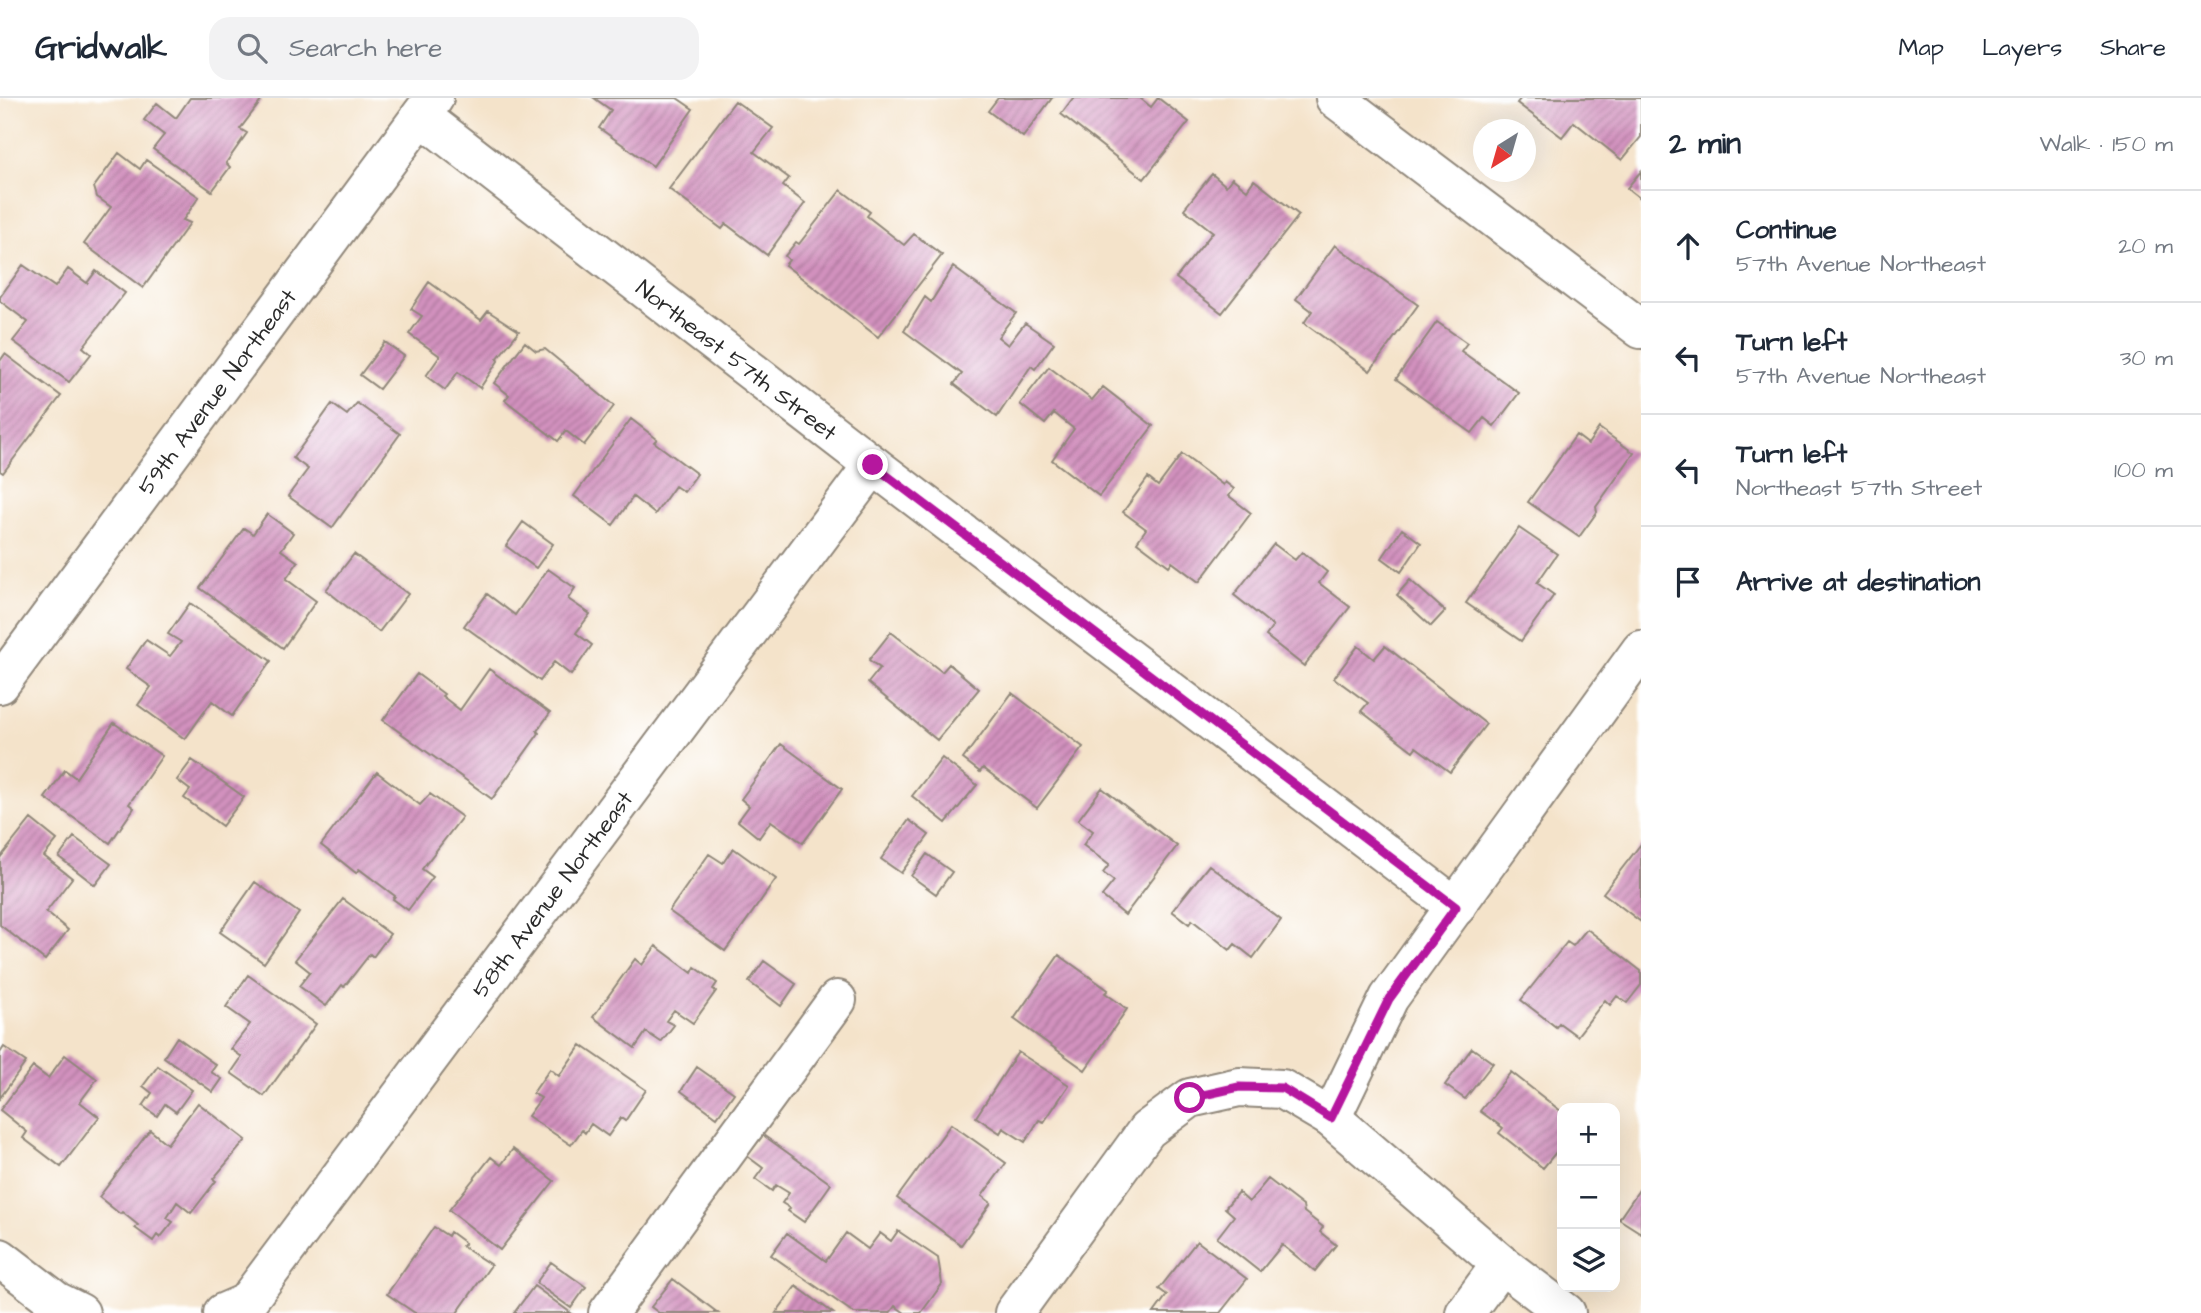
<!DOCTYPE html>
<html lang="en">
<head>
<meta charset="utf-8">
<style>
	body { margin:0; font-family:"Architects Daughter",sans-serif; background:#f2f2f3; color:#1f2937 }
	.controls { position:absolute; right:21px; bottom:21px; display:grid; overflow:hidden; border-radius:14px; box-shadow:0 7px 28px #0002 }
	.controls button { width:63px; height:63px; display:grid; place-items:center; padding:0; border:0; border-bottom:2px solid #e0e1e3; background:#fff; color:#1f2937; font:35px sans-serif }
	.compass { position:absolute; left:1473px; top:21px; width:63px; height:63px; border-radius:50%; background:#fff; box-shadow:0 7px 28px #0002; rotate:217deg }
	.stop { position:absolute; width:21px; height:21px; margin:-16px; border:5px solid #b5179e; border-radius:50%; background:#fff }
	.stop.end { background:#b5179e; border-color:#fff; box-shadow:0 2px 7px #0008 }
	.list { margin:0; padding:0; list-style:none }
	h2 { display:flex; justify-content:space-between; align-items:center; height:91px; margin:0; padding:0 28px; font-size:30px }
	h2 small { font-size:23px; font-weight:400; color:#747a83 }
	.list li { display:grid; grid-template-columns:46px 1fr auto; gap:21px; align-items:center; box-sizing:border-box; height:112px; padding:0 28px; border-top:2px solid #e0e1e3 }
	.list b { display:block; font-size:26px; white-space:nowrap }
	.list p { margin:0; font-size:23px; white-space:nowrap; color:#747a83 }
	.list em { font-size:23px; font-style:normal; color:#747a83 }
	.icon { flex:none; width:38px; height:38px; fill:none; stroke:currentColor; stroke-width:2; stroke-linecap:round; stroke-linejoin:round }
	.map { position:relative; flex:none; width:1641px; height:1215px; overflow:hidden }
	header { display:flex; align-items:center; gap:42px; box-sizing:border-box; height:98px; padding:0 35px; background:#fff; border-bottom:2px solid #e0e1e3 }
	header strong { font-size:33px }
	nav { display:flex; gap:38px; margin-inline-start:auto; font-size:24px }
	.search { width:490px; height:63px; background:#f2f2f3; display:flex; align-items:center; gap:18px; box-sizing:border-box; padding:0 24px; border-radius:21px; color:#747a83; font-size:26px }
	main { display:flex }
	aside { flex:1; background:#fff }
	.map>svg:first-child { display:block }
</style>
</head>
<body>
<header>
<strong>Gridwalk</strong>
<div class="search"><svg class="icon" aria-label="search" viewBox="0 0 24 24"><circle cx="10" cy="10" r="6"/><path d="M15 15l6 6"/></svg>Search here</div>
<nav><a>Map</a><a>Layers</a><a>Share</a></nav>
</header>
<main>
<div class="map">
<svg width="1641" height="1215" viewBox="0 0 1641 1215">
	<defs>
		<pattern id="building-hatch" width="6" height="6" patternUnits="userSpaceOnUse" patternTransform="scale(1.75)"><rect width="6" height="6" fill="#d291be"/><path d="M-1 1l2-2M0 6l6-6M5 7l2-2" fill="none" stroke="#ab779b"/></pattern>
	</defs>
	<rect width="100%" height="100%" fill="#fff"/>
	<filter id="ink" filterUnits="userSpaceOnUse"><feTurbulence type="fractalNoise" baseFrequency=".0143" numOctaves="2"/><feDisplacementMap in="SourceGraphic" scale="14" xChannelSelector="R" yChannelSelector="G"/><feConvolveMatrix kernelMatrix="1 2 1 2 8 2 1 2 1" color-interpolation-filters="sRGB"/></filter>
	<filter id="wash" filterUnits="userSpaceOnUse"><feTurbulence type="fractalNoise" baseFrequency=".00686" numOctaves="4" result="noise"/><feDisplacementMap in="SourceGraphic" scale="28" xChannelSelector="R" yChannelSelector="G"/><feGaussianBlur stdDeviation="1.57" result="paint"/><feColorMatrix in="noise" values="0 0 0 0 0 0 0 0 0 0 0 0 0 0 0 0 0 1.4 0 .05"/><feComposite in="paint" operator="in"/></filter>
	<g filter="url(#wash)">
		<rect width="100%" height="100%" fill="#f4e3ca"/>
		<g id="blocks">
			<!-- building -->
			<path fill="url(#building-hatch)" d="M190,0H258L261,3L240,31L247,35L226,65L230,69L212,93L153,51L164,37L144,22L157,5L176,20Z
				M594,0H677L693,11L653,68L599,30L611,12Z
				M998,0H1052L1023,39L988,13Z
				M1073,0H1140L1151,9L1158,0L1189,24L1144,81L1061,16Z
				M1521,0H1641V39L1622,62L1574,24L1562,39L1517,5Z
				M735,3L773,30L754,54L789,80L783,88L805,105L767,157L726,126L722,131L669,91Z
				M119,55L140,71L146,62L199,99L183,122L190,125L143,190L84,146L111,109L97,99L94,89Z
				M1641,73V101L1627,90Z
				M1212,76L1226,88L1232,80L1247,92L1254,82L1299,117L1222,215L1176,180L1213,134L1184,111Z
				M841,92L870,114L867,118L904,147L914,136L942,157L878,239L785,167L789,162L785,158L796,144L799,146Z
				M1335,147L1418,207L1370,273L1304,225L1312,213L1296,201Z
				M23,167L55,189L68,171L87,185L96,173L125,195L83,249L91,256L69,284L13,243L28,224L0,203V199Z
				M953,169L1016,215L998,239L1008,247L1025,225L1054,245L1035,271L1031,268L997,319L954,286L962,276L904,233L925,199L931,204Z
				M429,184L481,222L488,213L519,233L497,261L498,263L480,290L458,274L445,292L426,278L440,258L409,236L422,218L411,211Z
				M1437,224L1467,245L1461,253L1519,295L1494,328L1484,320L1472,335L1396,281Z
				M385,244L404,258L379,291L360,277Z
				M525,244L536,253L545,251L614,308L584,347L566,333L558,343L505,302L509,297L494,285Z
				M5,256L61,298L3,375L0,373V263Z
				M1049,269L1092,302L1103,289L1153,328L1099,398L1052,362L1074,331L1054,315L1045,326L1020,306Z
				M357,305L400,336L332,430L288,398L308,371L293,360L332,306L347,317Z
				M631,321L657,341L654,344L697,376L684,394L675,388L655,416L633,399L613,427L574,398Z
				M1599,330L1634,355L1596,409L1597,414L1579,439L1528,404L1576,337L1588,346Z
				M1182,356L1223,387L1225,384L1234,391L1229,398L1251,415L1199,484L1172,464L1169,468L1137,444L1146,431L1123,414L1148,380L1158,388Z
				M267,416L293,435L281,452L298,464L286,481L316,503L283,550L200,490L244,430L253,436Z
				M523,424L553,446L536,470L506,448Z
				M1519,430L1557,456L1537,485L1554,497L1521,543L1466,505Z
				M1402,431L1421,445L1401,474L1382,460Z
				M1274,446L1295,462L1302,454L1327,474L1319,485L1350,509L1304,568L1266,538L1273,528L1234,497Z
				M354,456L408,496L379,534L326,492Z
				M548,471L575,490L568,501L590,516L576,535L592,547L571,577L554,564L540,583L464,528L487,496L515,517Z
				M1410,482L1445,513L1431,528L1397,497Z
				M190,505L271,563L232,618L212,603L185,641L138,607L151,589L126,571L146,542L170,558L181,544L168,536Z
				M891,534L942,574L949,566L979,591L937,642L868,585L880,570L869,562Z
				M1358,548L1374,561L1385,548L1486,626L1450,674L1416,649L1413,653L1361,613L1368,605L1334,580Z
				M489,571L550,615L537,633L539,635L492,701L383,622L417,576L444,596L442,598L460,612Z
				M1012,595L1083,649L1037,710L983,670L980,674L963,661Z
				M114,625L162,658L129,706L134,710L110,745L45,700L65,672L76,680Z
				M781,646L842,691L803,745L771,723L759,740L738,723L749,708L741,701Z
				M942,660L977,687L946,725L912,698Z
				M192,662L244,699L222,728L184,700L190,692L177,682Z
				M377,674L420,707L430,696L462,719L422,771L433,779L408,812L393,801L395,798L359,771L356,775L321,747Z
				M1102,690L1177,748L1125,817L1102,798L1114,783L1103,775L1109,767L1083,747L1093,733L1078,722Z
				M31,721L57,742L44,758L72,780L46,814L68,832L45,862L0,827V760Z
				M909,722L929,737L901,775L881,761Z
				M74,739L111,766L95,787L59,759Z
				M1641,746V824L1603,795Z
				M733,750L776,781L725,853L669,813L709,756L723,765Z
				M927,756L952,774L936,796L911,778Z
				M1209,767L1281,822L1253,860L1235,846L1230,852L1192,822L1189,826L1172,813Z
				M255,784L299,815L264,865L220,834Z
				M343,801L390,836L373,859L370,856L344,889L342,887L326,908L299,888L310,874L295,862Z
				M1587,831L1641,873V887L1627,905L1617,898L1610,907L1605,902L1577,938L1559,925L1556,929L1521,902L1567,844L1573,848Z
				M656,848L692,875L695,869L717,885L713,891L716,893L693,925L674,912L666,923L674,927L661,944L646,934L635,950L593,919L635,861L642,867Z
				M1059,857L1108,892L1105,895L1127,911L1085,972L1014,921Z
				M764,863L796,886L781,908L749,884Z
				M248,877L316,926L264,998L231,975L242,959L231,951L250,926L226,909Z
				M177,939L216,967L211,974L222,981L213,994L164,959Z
				M581,947L646,992L625,1023L621,1020L608,1038L591,1026L585,1035L582,1032L571,1047L528,1018L541,1000L533,995L550,971L559,978Z
				M4,949L26,964L0,1000V955Z
				M1472,950L1493,965L1465,1001L1445,987Z
				M1018,954L1069,987L1044,1024L1039,1022L1025,1044L1003,1030L1000,1035L976,1019Z
				M65,957L97,981L80,1004L99,1019L61,1069L23,1040L27,1034L0,1012L33,969L48,980Z
				M158,968L192,992L176,1014L165,1006L157,1018L143,1008L152,995L143,988Z
				M697,969L734,995L717,1019L681,993Z
				M1511,974L1562,1014V1047L1543,1070L1499,1035L1503,1030L1480,1013Z
				M198,1005L246,1042L213,1081L216,1083L191,1115L177,1104L167,1120L173,1124L160,1140L157,1137L153,1143L135,1130L138,1127L122,1114L120,1116L99,1099L150,1032L167,1046Z
				M951,1026L1006,1065L982,1098L991,1105L961,1147L897,1100Z
				M763,1037L831,1086L804,1124L788,1113L790,1110L782,1105L789,1095L776,1087L772,1093L755,1081L763,1070L747,1058Z
				M513,1051L554,1083L500,1152L449,1112L491,1059L501,1067Z
				M1268,1081L1303,1108L1304,1114L1323,1129L1320,1134L1336,1147L1315,1173L1282,1147L1260,1174L1217,1140L1234,1118L1225,1110L1238,1094L1249,1104Z
				M1641,1089V1135L1619,1121Z
				M434,1129L448,1138L450,1134L465,1145L462,1148L491,1167L457,1215H415L387,1196Z
				M898,1133L938,1160L942,1186L921,1215H905L895,1208L890,1215H854L771,1157L787,1135L826,1163L846,1135L868,1151L880,1135L891,1143Z
				M1197,1143L1247,1181L1220,1215H1154L1167,1197L1159,1191Z
				M551,1164L586,1189L571,1210L536,1185Z
				M673,1181L718,1215H659L651,1209Z
				M534,1188L571,1215H514Z
				M796,1188L833,1215H776Z"/>
		</g>
	</g>
	<g filter="url(#ink)">
		<use href="#blocks" fill-opacity="0" stroke="#90877a" stroke-width="2"/>
		<g fill="none" stroke-linecap="round" stroke-linejoin="round">
			<defs>
				<g id="minor">
					<path d="M1335,0L1641,231"/>
					<path id="s1" d="M421,18L873,367L1456,809"/>
					<path id="s2" d="M0,586L434,0"/>
					<path d="M1331,1020L1389,900L1641,552"/>
					<path d="M0,1160L56,1203L80,1215"/>
					<path id="s3" d="M223,1215L246,1205L873,367"/>
					<path d="M608,1215L837,902"/>
					<path d="M1014,1215L1147,1032L1190,1000L1239,989L1282,991L1331,1020L1501,1166L1566,1215"/>
					<path d="M1465,1215L1501,1166"/>
				</g>
			</defs>
			<!-- minor casing -->
			<use href="#minor" stroke="#90877a" stroke-width="42"/>
			<!-- minor -->
			<use href="#minor" stroke="#fff" stroke-width="38"/>
		</g>
	</g>
	<g fill="none" stroke-linecap="round" stroke-linejoin="round" filter="url(#ink)">
		<!-- route -->
		<path stroke="#b5179e" stroke-width="9" d="M873,367L1456,809L1389,901L1331,1020L1282,990L1239,989L1190,1000"/>
	</g>
	<g text-anchor="middle" stroke-width="6" stroke-linejoin="round" paint-order="stroke">
		<!-- street labels -->
		<g font-size="23" fill="#2b2b2b" stroke="#fff">
			<text dy="8" stroke="none"><textPath href="#s1" startOffset="399">Northeast 57th Street</textPath></text>
			<text dy="8" stroke="none"><textPath href="#s2" startOffset="364">59th Avenue Northeast</textPath></text>
			<text dy="8" stroke="none"><textPath href="#s3" startOffset="536">58th Avenue Northeast</textPath></text>
		</g>
	</g>
</svg>
<div class="controls">
<button>+</button>
<button>−</button>
<button><svg class="icon" aria-label="layers" viewBox="0 0 24 24"><path d="M12 4l9 5-9 5-9-5zM3 14l9 5 9-5"/></svg></button>
</div>
<svg class="compass" viewBox="-18 -18 36 36"><path d="M0-13l5 13h-10z" fill="#e53935"/><path d="M0 13l5-13h-10z" fill="#747a83"/></svg>
<div class="stop" style="left:1190px;top:1000px"></div>
<div class="stop end" style="left:873px;top:367px"></div>
</div>
<aside>
<h2>2 min<small>Walk · 150 m</small></h2>
<ul class="list">
<li><svg class="icon" aria-label="ahead" viewBox="0 0 24 24"><path d="M12 20V5M6 11l6-6 6 6"/></svg><div><b>Continue</b><p>57th Avenue Northeast</p></div><em>20 m</em></li>
<li><svg class="icon" aria-label="left" viewBox="0 0 24 24"><path d="M17 20v-9H6M10 6l-5 5 5 5"/></svg><div><b>Turn left</b><p>57th Avenue Northeast</p></div><em>30 m</em></li>
<li><svg class="icon" aria-label="left" viewBox="0 0 24 24"><path d="M17 20v-9H6M10 6l-5 5 5 5"/></svg><div><b>Turn left</b><p>Northeast 57th Street</p></div><em>100 m</em></li>
<li><svg class="icon" aria-label="arrive" viewBox="0 0 24 24"><path d="M6 21V4h12l-3 4 3 4H6"/></svg><div><b>Arrive at destination</b></div></li>
</ul>
</aside>
</main>
</body>
</html>
